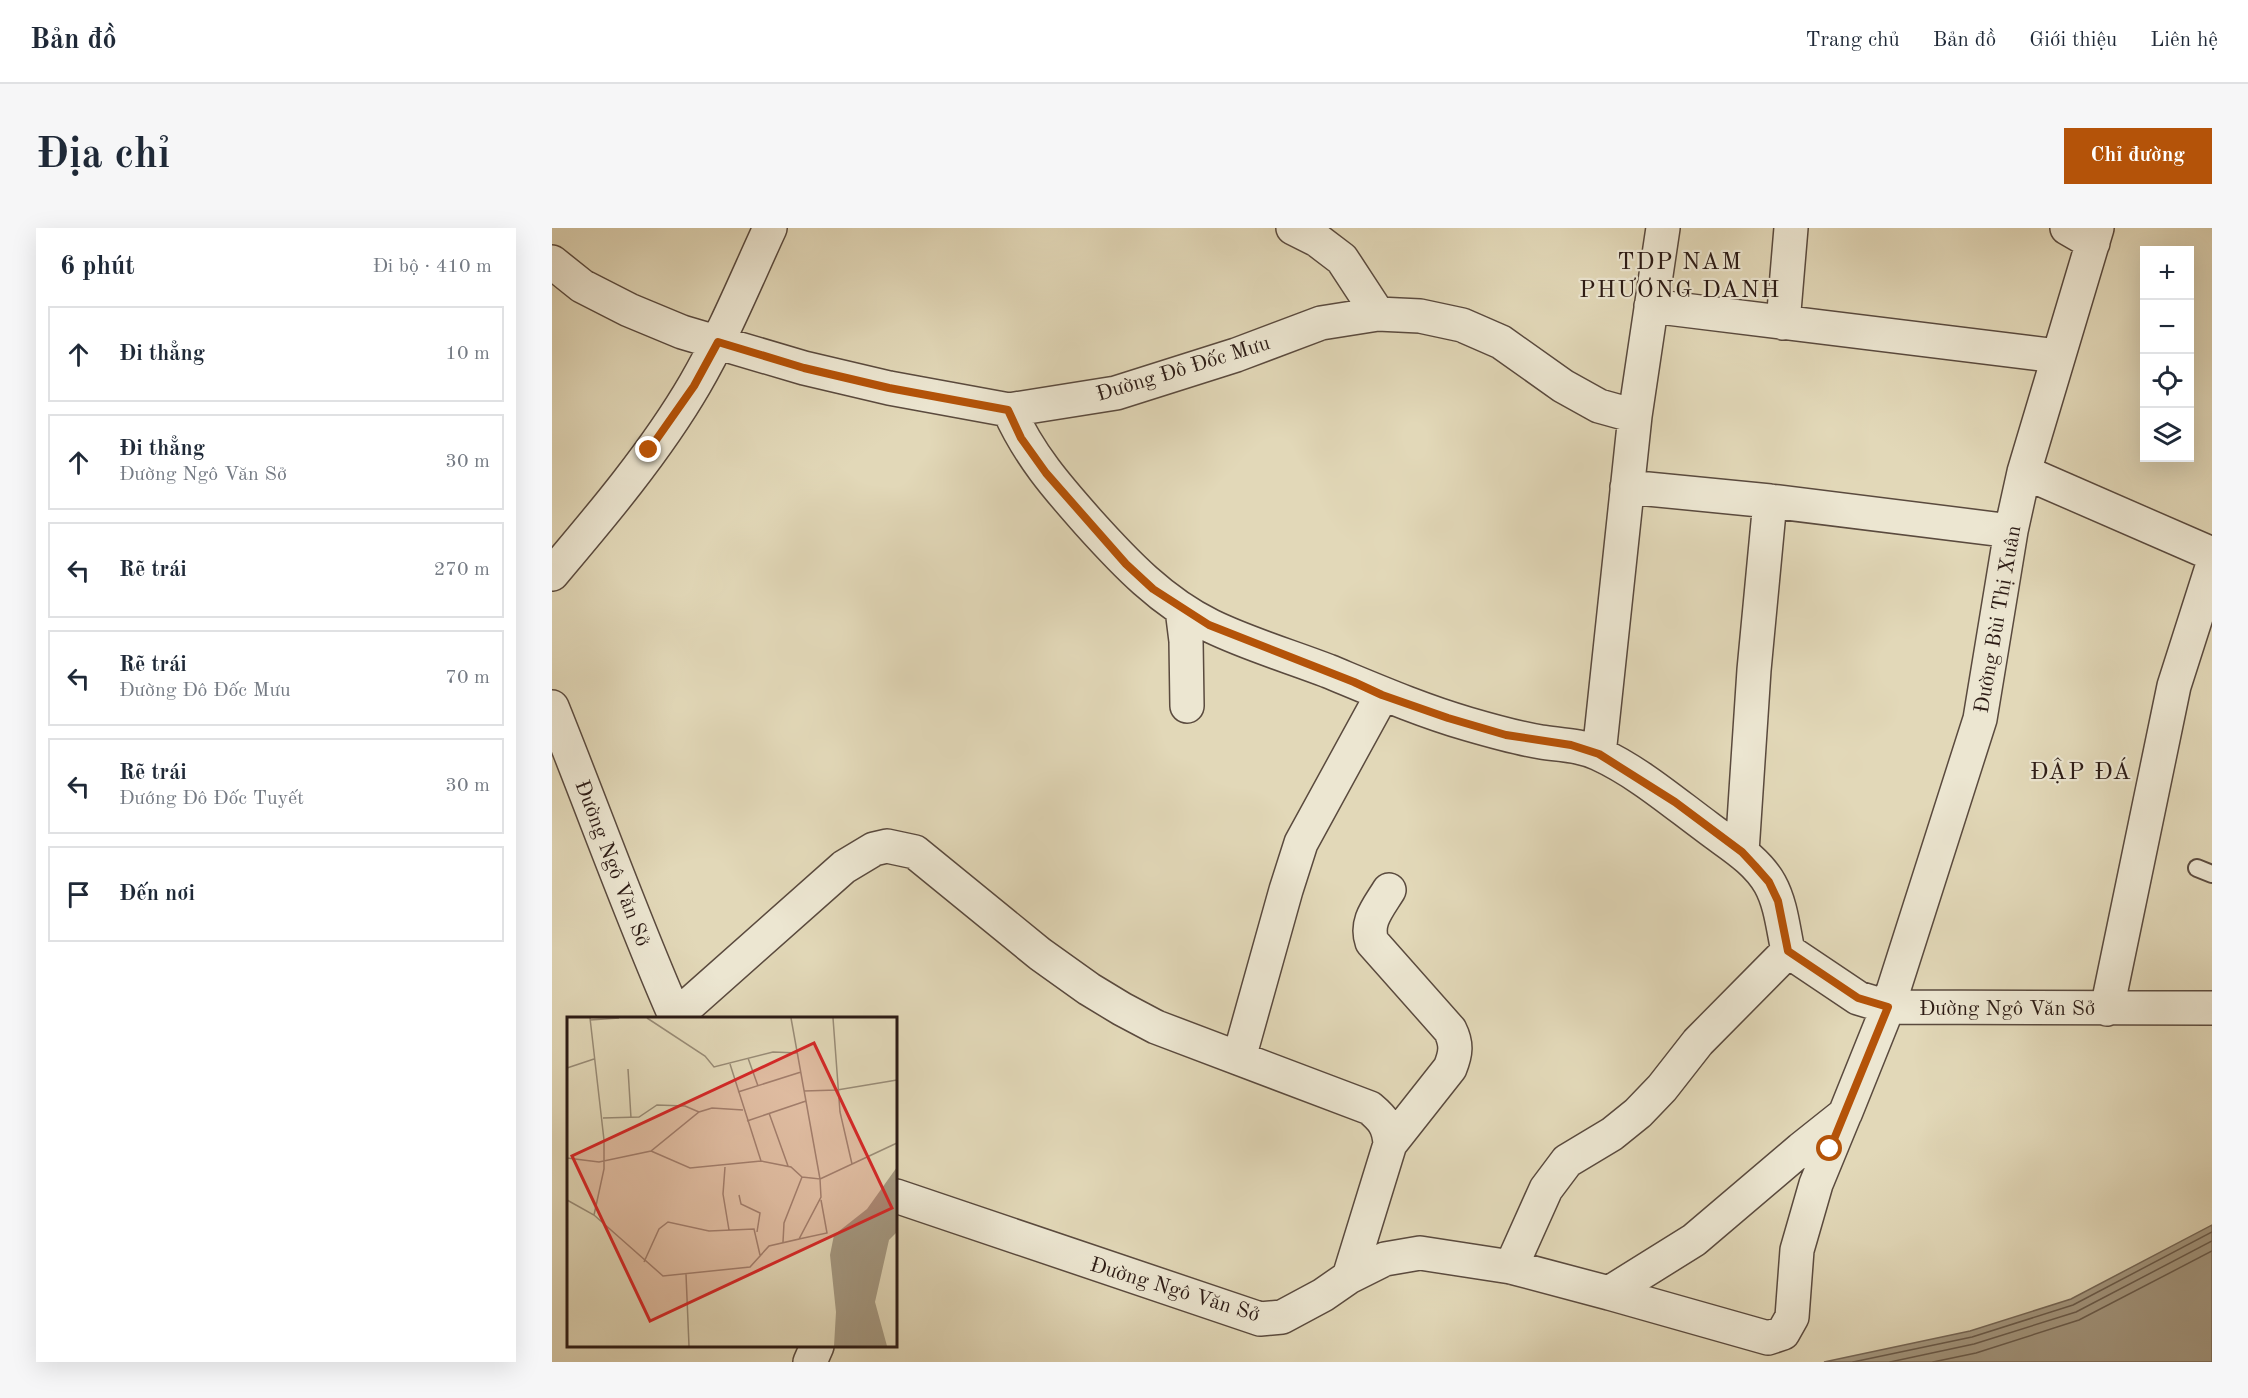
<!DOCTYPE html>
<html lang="vi">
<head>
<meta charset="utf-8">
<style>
	body { margin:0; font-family:"Old Standard TT",serif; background:#f6f6f7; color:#1f2937 }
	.controls { position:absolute; right:18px; top:18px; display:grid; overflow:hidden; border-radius:0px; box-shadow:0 6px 24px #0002 }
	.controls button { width:54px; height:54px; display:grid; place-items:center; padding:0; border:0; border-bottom:2px solid #e0e1e3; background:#fff; color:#1f2937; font:30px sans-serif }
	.stop { position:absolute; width:18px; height:18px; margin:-14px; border:4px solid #b45309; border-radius:50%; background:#fff }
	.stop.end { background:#b45309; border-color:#fff; box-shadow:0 2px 6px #0008 }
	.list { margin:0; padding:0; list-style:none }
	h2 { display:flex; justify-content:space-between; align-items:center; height:78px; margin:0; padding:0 24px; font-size:26px }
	h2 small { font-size:20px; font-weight:400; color:#747a83 }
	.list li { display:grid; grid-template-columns:39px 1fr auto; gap:18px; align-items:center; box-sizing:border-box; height:96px; margin:0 12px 12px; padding:0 12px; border:2px solid #e0e1e3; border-radius:0px }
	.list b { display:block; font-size:22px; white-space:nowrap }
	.list p { margin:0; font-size:20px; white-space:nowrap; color:#747a83 }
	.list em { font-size:20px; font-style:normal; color:#747a83 }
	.icon { flex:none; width:33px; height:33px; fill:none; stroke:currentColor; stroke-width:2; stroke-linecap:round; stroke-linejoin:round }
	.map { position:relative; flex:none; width:1660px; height:1134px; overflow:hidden; border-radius:0px }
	header { display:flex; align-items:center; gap:36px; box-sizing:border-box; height:84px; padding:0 30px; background:#fff; border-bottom:2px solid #e0e1e3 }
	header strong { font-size:28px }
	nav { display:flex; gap:33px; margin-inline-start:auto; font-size:21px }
	.intro { display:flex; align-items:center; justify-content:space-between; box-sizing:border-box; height:144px; padding:0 36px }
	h1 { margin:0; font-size:42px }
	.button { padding:15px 27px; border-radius:0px; background:#b45309; color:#fff; font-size:21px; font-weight:700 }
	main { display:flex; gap:36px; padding:0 36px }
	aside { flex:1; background:#fff; border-radius:0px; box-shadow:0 6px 24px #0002 }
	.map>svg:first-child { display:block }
</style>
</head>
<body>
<header>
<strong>Bản đồ</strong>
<nav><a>Trang chủ</a><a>Bản đồ</a><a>Giới thiệu</a><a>Liên hệ</a></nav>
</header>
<div class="intro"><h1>Địa chỉ</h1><a class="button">Chỉ đường</a></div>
<main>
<aside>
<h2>6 phút<small>Đi bộ · 410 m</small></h2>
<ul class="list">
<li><svg class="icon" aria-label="ahead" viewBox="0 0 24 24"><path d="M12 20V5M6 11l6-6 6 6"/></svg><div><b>Đi thẳng</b></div><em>10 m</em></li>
<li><svg class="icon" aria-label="ahead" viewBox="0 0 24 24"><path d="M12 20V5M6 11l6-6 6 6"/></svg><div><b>Đi thẳng</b><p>Đường Ngô Văn Sở</p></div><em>30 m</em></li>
<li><svg class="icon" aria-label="left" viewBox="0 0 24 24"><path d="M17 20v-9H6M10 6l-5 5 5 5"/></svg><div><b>Rẽ trái</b></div><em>270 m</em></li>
<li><svg class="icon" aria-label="left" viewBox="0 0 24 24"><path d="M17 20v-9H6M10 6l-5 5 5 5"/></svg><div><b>Rẽ trái</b><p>Đường Đô Đốc Mưu</p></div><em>70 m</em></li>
<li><svg class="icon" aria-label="left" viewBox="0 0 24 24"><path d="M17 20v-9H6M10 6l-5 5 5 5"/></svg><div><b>Rẽ trái</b><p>Đướng Đô Đốc Tuyết</p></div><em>30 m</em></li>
<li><svg class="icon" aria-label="arrive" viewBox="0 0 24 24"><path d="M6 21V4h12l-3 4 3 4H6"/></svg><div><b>Đến nơi</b></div></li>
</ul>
</aside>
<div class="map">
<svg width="1660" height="1134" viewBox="0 0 1660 1134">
	<rect width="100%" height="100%" fill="#e2d8b8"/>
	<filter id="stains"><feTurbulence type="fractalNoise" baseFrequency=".00333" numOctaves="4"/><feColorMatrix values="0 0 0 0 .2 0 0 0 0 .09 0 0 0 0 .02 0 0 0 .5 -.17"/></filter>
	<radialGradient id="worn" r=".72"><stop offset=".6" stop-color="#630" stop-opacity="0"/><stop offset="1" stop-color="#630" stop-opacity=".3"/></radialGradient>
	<!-- water -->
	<path fill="#a49881" stroke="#746656" stroke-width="1.5" d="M1660,997V1134H1272L1418,1103L1519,1071Z"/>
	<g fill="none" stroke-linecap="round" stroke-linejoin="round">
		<!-- shore -->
		<path stroke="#685a4b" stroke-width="1.5" d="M1301,1134L1420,1109L1521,1077L1660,1004
			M1338,1134L1422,1116L1524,1084L1660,1013
			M1381,1134L1424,1125L1527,1092L1660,1023"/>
		<defs>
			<path id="service" d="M1645,640L1660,646"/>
			<path id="minor" d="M741,0L765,12L790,31L826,86
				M1515,0L1541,15
				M0,34L30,58L77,82L130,104L252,140L337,160L457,182L564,165L684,127L769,95L826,86L868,88L910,97L949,114L1011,158L1047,178L1083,188
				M1099,78L1505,128
				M1231,95L1239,0
				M457,182C477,227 505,259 537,295C573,335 610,374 659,398C696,416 737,428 776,443C822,462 868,482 916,496C940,503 964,510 989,514C1009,517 1029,517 1047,526C1086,544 1121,574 1155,599C1177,616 1204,631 1218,656C1229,676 1231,700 1236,723L1306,770L1336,779L1428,491L1459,303L1472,244L1545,0
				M1472,244L1660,326
				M1075,259L1218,273L1459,303
				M0,346C50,287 104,223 143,156C172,106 194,52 218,0
				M630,381L634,413L635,478
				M0,479C42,583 79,688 124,790
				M1047,526L1083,188L1111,0
				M1190,624L1202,442L1218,273
				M837,662C826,680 813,694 820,714L898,802C905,816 904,825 898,840L838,916
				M1555,781L1622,458L1660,339
				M123,789L292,639L322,621L335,618L363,624L488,726L537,761L570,781L604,799L818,880C831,891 837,898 838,916L797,1049
				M687,830L734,662L749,615L830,467
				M344,968L708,1091L730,1089L771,1067L797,1049L833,1031L868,1025L959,1039L1057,1065L1142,1012L1249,921L1293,886L1336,779L1660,780
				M959,1039L994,961L1015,933L1060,906L1086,885L1110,860L1146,814L1236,723
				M1057,1065L1216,1110L1231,1105L1240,1089L1245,1022L1264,956L1292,888
				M258,1134L265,1118"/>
		</defs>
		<!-- service casing -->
		<use href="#service" stroke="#5a4a3e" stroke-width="20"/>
		<!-- minor casing -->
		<use href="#minor" stroke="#5a4a3e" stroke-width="36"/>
		<!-- service -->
		<use href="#service" stroke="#ece6d1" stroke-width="16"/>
		<!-- minor -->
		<use href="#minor" stroke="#ece6d1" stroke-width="33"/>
	</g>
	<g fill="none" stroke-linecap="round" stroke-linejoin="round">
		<!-- route -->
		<path stroke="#b45309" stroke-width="8" d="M97,222L142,158L166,114L252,140L337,160L456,182L469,210L494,245L574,336L601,361L657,397L802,454L830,467L896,490L954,507L1019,517L1047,526L1123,574L1190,624L1203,638L1217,654L1226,673L1236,723L1306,770L1336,779L1278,921"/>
	</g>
	<g text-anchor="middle" stroke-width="4.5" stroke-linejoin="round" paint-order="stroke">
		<!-- street labels -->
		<g font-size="21" fill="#2c1b15" stroke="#ece6d1">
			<text transform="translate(631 140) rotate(-17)" y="7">Đường Đô Đốc Mưu</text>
			<text transform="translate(1445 391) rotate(-80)" y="7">Đường Bùi Thị Xuân</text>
			<text transform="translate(61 635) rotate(69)" y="7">Đường Ngô Văn Sở</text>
			<text x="1455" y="787">Đường Ngô Văn Sở</text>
			<text transform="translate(623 1061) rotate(17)" y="7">Đường Ngô Văn Sở</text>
		</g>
		<!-- quarter labels -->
		<g font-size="24" letter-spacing="1.5" fill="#2c1b15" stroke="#ece6d1">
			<text x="1128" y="41">TDP NAM<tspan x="1128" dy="28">PHƯƠNG DANH</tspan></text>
			<text x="1529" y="551">ĐẬP ĐÁ</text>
		</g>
	</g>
	<!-- overview -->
	<g transform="translate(15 789)">
		<rect width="330" height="330" fill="#e2d8b8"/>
		<path d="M330,150V215L322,223L308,285L320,329H267L269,295L263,238L267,218L300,192Z" fill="#a49881"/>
		<path fill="none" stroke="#998c77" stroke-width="1.5" d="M23,1L37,123V152L27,198M80,1L138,39L147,50L206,35L231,36M266,1L273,95L285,147M23,3L52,1M181,41L191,69M163,47L194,144M0,51L27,42M61,52L64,101M237,74L270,73L330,63M171,75L234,55M202,96L221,149M36,101L72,100L90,88L118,89L132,95M180,104L239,84M84,134L123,151L194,144L224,150L235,160L253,162L224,1M0,141L32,145L84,134L132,95L145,91L176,93M158,150L156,177L162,213M172,178L174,187L193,196L190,215M0,183L27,198L96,259L183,250L202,229L232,222L254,180L253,162L330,126M232,222L260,216L254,183M216,225L217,206L235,160M77,245L92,212L101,205L142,214L187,212L193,238M119,257L122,329"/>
		<path fill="#d62828" fill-opacity="0.15" stroke="#d62828" stroke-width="3" d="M247,26L325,191L83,304L5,139Z"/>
		<rect width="330" height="330" fill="none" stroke="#2c1b15" stroke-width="3"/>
	</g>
	<rect width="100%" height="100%" filter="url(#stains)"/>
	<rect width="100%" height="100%" fill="url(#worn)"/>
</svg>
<div class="controls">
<button>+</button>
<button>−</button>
<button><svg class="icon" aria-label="locate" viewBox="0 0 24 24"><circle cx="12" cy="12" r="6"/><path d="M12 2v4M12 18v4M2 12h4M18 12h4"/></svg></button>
<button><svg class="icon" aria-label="layers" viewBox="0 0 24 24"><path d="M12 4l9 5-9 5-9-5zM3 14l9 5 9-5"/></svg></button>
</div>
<div class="stop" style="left:1278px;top:921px"></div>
<div class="stop end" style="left:97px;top:222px"></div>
</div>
</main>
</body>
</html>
